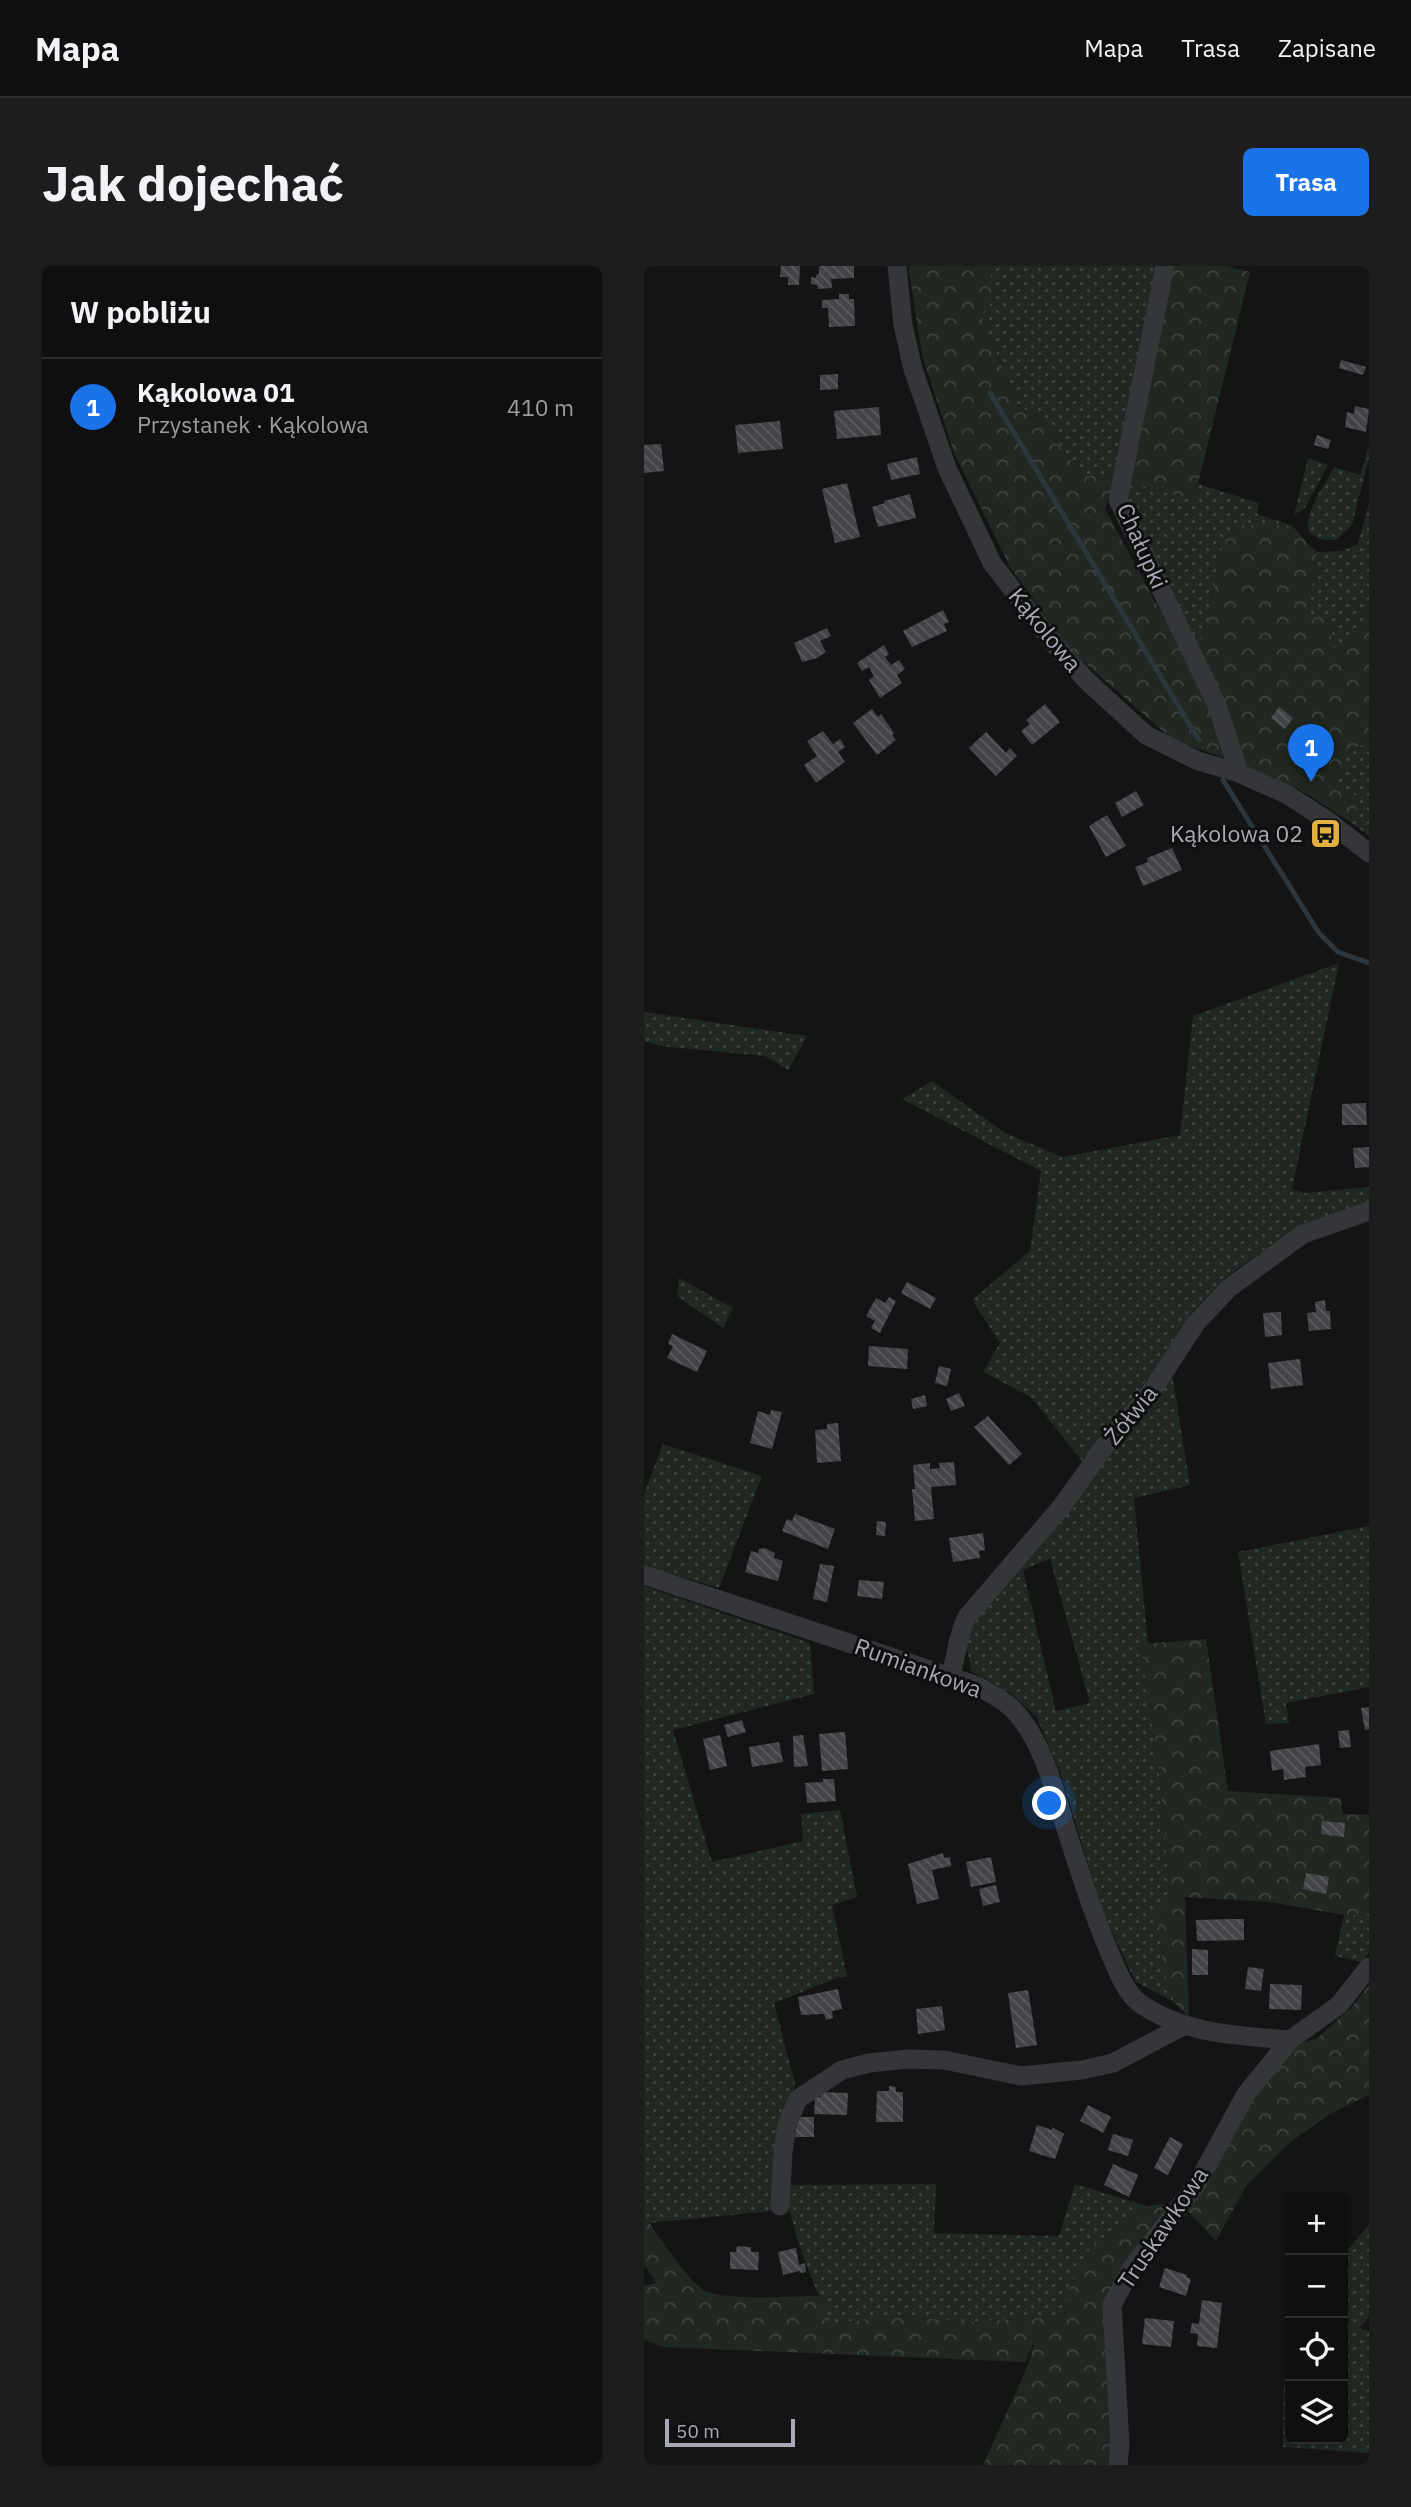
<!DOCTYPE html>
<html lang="pl">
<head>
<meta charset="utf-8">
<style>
	body { margin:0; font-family:"IBM Plex Sans",sans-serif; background:#1d1d1e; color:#f1f3f6 }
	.controls { position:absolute; right:21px; bottom:21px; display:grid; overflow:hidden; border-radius:10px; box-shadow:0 2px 5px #0004 }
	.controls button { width:63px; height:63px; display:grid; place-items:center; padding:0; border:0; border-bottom:2px solid #2f2f30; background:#0f0f10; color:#f1f3f6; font:35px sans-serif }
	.scale { position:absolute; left:21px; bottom:18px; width:130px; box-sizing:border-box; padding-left:7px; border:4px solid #a7aab4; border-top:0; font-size:19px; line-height:24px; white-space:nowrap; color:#a7aab4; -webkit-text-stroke:5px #0f0f10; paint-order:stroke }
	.you { position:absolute; left:406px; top:1538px; width:24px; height:24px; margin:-18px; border:5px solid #fff; border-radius:50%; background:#1a73e8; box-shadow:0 0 0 10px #1a73e833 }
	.badge { display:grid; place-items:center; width:46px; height:46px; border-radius:50%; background:#1a73e8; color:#fff; font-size:23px; font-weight:700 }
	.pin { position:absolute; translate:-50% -58px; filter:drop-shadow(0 2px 4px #0008) }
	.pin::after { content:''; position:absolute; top:37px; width:24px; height:21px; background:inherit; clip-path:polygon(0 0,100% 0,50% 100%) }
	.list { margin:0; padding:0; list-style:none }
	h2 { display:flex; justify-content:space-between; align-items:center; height:91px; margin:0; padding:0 28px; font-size:30px }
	h2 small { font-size:23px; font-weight:400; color:#9b9c9f }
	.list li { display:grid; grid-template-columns:46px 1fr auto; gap:21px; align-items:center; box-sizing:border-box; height:98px; padding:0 28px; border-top:2px solid #2f2f30 }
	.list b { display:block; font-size:26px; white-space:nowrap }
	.list p { margin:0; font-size:23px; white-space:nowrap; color:#9b9c9f }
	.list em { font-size:23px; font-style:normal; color:#9b9c9f }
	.icon { flex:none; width:38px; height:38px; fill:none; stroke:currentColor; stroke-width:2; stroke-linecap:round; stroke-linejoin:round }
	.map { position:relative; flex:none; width:725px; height:2199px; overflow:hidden; border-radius:10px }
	header { display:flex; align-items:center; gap:42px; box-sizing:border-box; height:98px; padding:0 35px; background:#0f0f10; border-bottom:2px solid #2f2f30 }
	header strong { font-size:33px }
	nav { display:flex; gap:38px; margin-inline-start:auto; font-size:24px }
	.intro { display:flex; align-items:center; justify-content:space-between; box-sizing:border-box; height:168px; padding:0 42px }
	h1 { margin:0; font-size:49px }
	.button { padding:18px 32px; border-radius:10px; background:#1a73e8; color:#fff; font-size:24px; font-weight:700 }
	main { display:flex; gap:42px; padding:0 42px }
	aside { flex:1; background:#0f0f10; border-radius:10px; box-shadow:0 2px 5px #0004 }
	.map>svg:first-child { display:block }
</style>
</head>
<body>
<header>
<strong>Mapa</strong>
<nav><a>Mapa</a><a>Trasa</a><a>Zapisane</a></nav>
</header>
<div class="intro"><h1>Jak dojechać</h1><a class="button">Trasa</a></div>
<main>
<aside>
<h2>W pobliżu<small></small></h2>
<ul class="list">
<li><span class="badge">1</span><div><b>Kąkolowa 01</b><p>Przystanek · Kąkolowa</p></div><em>410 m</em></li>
</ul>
</aside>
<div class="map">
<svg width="725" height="2199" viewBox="0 0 725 2199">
	<defs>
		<pattern id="grass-dots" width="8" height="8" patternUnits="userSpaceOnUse" patternTransform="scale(1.75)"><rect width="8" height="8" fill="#202821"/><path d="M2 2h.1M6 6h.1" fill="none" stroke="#3e443f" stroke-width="1.8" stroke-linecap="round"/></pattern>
		<pattern id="forest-crowns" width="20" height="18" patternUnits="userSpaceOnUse" patternTransform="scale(1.75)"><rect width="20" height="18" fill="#202821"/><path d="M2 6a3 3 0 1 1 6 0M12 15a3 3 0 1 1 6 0" fill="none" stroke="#3e443f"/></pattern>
		<pattern id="building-back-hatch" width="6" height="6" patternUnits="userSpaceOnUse" patternTransform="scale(1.75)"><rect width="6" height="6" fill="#434448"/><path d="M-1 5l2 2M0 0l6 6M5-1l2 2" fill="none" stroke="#5b5c60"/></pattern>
	</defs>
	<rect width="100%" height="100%" fill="#141415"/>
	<!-- grass -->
	<path fill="url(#grass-dots)" fill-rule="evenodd" d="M342,0H517L472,207L441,210L421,188L401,154L374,140L337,49L353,29Z
		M725,180V192L708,259L692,274L676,273L665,267C659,247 681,219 690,201L716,209Z
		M664,192L684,199L661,242L650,249Z
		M484,216L550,234L554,218L615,237L613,248L649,260H589L575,290L566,350L552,381L481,229Z
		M725,237V341L708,375L690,383L664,350L673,286L698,285L714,278Z
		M725,478V570L705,555L716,533L691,515L705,481Z
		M695,697L648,923L660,927L725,921V937L657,958L582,1011L548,1046L507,1109L438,1195L387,1131L339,1106L356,1077L328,1034L386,985L397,905L258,833L288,815L361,867L419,891L536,869L549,750Z
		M0,746L163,770L144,804L121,790L16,780L0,775Z
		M35,1012L89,1042L79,1062L33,1030Z
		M527,1102L546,1219L490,1232L504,1378H497L517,1522L527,1641L513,1642L530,1736L492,1716L458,1645L417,1508L392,1450L366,1427L327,1405L320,1365ZM406,1293L446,1437L412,1445L379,1304Z
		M19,1178L118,1210L75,1322L0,1300V1228Z
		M725,1260V1421L642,1437L645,1457L622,1458L594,1286Z
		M0,1320L166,1377L170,1428L29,1464L68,1596L159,1575L157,1548L196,1544L213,1631L188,1639L203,1710L193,1712L130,1737L151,1818L144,1842L129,1945L5,1957L0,1948Z
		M725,1648V1686L718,1696L691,1690L700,1649Z
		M292,1918L290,1967L415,1970L431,1918L503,1940L447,1981L425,2023L420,2050L324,2056L250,2050L187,2058C168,2014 147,1966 141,1919Z
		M725,1959V2051L715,2062L725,2065V2187L639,2181L640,2121L646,2050V2173H699V1989Z"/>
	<!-- forest -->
	<path fill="url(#forest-crowns)" d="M264,0H342L344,2L353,29L337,49L374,140L401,154L421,188L441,210L472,207L461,243L543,394L578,471L580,492L529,474L426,384L366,301L310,187L278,89Z
		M526,0H583L606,6L550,234L484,216Z
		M589,259L649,260L662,276L673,286L664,350L682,351L690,382L708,375L725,341V478L705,482L692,515L716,533L705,555L655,523L601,501L552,381L566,350L575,290Z
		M562,1373L584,1525L697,1532L699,1548L725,1549V1648L700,1649L626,1636L541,1631L545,1752L530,1736L520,1706L513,1641L527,1640L517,1522L497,1378Z
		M725,1719V1829L686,1848L645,1877L602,1920L572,1975L544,1945L594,1856L648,1779L672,1773L707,1742Z
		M529,1937L464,2040L468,2199H339L385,2097L391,2073L382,2096L19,2081L0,2073V2020L12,2017L0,1998V1948C9,1963 47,2019 61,2025C83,2035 147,2030 175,2030L188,2058L250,2050L324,2056L420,2050L425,2023L447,1981L503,1940Z"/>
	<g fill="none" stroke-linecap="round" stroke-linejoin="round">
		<!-- stream -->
		<path stroke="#2e363d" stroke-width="5" d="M346,127L555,474
			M579,514L675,667L694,686L725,697"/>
	</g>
	<!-- building -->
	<path fill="url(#building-back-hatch)" d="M137,0H156L155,19H144V11H136Z
		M175,0H210V12L187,13L188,22L174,23L173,19L167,18V11L172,12V9L175,8Z
		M195,28H205V33H210L211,60L185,61L184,42H178V34L195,33Z
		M697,94L722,101L719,109L695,102Z
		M194,108V123L176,124V109Z
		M711,140L725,143L722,166L701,161L703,146L710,148Z
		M235,141L237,169L193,173L190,145Z
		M136,155L139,183L94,187L91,159Z
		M673,169L687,174L684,183L670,179Z
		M17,178L20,205L0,207V179Z
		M273,191L276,208L247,214L243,198Z
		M203,217L216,271L191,277L178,223Z
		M266,228L272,252L234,261L228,241L241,237L240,235Z
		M299,344L305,356L300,358L303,365L268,381L259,365Z
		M183,362L187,370L176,375L182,386L173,392L158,396L150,377Z
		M240,379L245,388L241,391L247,399L255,394L261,403L253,409L258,417L236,432L225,414L230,410L225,401L218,405L213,397Z
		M401,438L416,456L388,479L377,465L386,458L382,454Z
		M635,441L649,452L641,463L627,452Z
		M228,443L234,451L237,448L250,467L248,469L252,474L233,489L209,457Z
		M179,465L189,478L196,473L201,481L194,486L201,496L172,517L160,499L173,490L163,475Z
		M342,466L362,487L366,482L373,490L352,510L325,482Z
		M492,525L500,539L478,551L471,537Z
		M463,549L482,580L462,591L445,560Z
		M528,582L538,604L499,620L491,601L504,596L503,592Z
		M722,837L723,859H698V838Z
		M725,881V901L711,902L709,882Z
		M263,1016L292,1032L286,1043L257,1027Z
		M245,1031L252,1035L236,1067L227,1062L231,1055L222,1050L232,1032L241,1037Z
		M681,1034L682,1045H686L687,1063L665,1065L663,1047L672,1046L671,1036Z
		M637,1046L638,1069L621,1071L619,1047Z
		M28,1068L63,1085L53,1106L23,1092L29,1080L24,1078Z
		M225,1080L264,1083L263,1103L224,1100Z
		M656,1093L659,1119L627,1123L624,1097Z
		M295,1100L307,1103L303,1120L291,1117Z
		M315,1127L321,1140L307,1145L302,1133Z
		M281,1129L283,1140L269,1143L267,1133Z
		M127,1144L138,1146L128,1183L106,1177L114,1145L126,1149Z
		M344,1150L378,1188L365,1199L330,1161Z
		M194,1157L197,1195L173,1197L171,1164L183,1163V1158Z
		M310,1196L312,1219L287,1221L290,1253L271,1255L268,1223H271L269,1199L286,1197V1203L296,1202L295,1197Z
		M151,1248L191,1263L184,1283L138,1265L143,1253L148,1255Z
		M233,1255L242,1256L241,1270L232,1269Z
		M339,1267L341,1284L335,1285L336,1292L309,1296L305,1272Z
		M121,1282L131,1287L130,1292L139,1295L134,1315L101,1306L107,1285L114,1287L115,1283Z
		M176,1298L190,1300L183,1336L169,1333Z
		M215,1314L240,1316L238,1333L213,1330Z
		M725,1441V1463L721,1464L717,1442Z
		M98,1454L102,1466L84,1471L80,1459Z
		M705,1464L707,1481L696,1482L694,1465Z
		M201,1466L204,1503L178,1505L175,1468Z
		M76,1469L83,1500L66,1504L59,1473Z
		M159,1469L164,1500L150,1501L149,1470Z
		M135,1476L139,1496L108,1501L105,1481Z
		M675,1478L677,1499L661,1501L662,1511L640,1514L639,1503L628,1505L626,1485Z
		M179,1513H190L192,1535L163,1537L161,1517L179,1516Z
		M678,1555L701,1557L700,1571L677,1568Z
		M299,1587L300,1592L306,1591L307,1600L288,1604L295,1633L273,1638L264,1598Z
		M347,1591L352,1616L327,1621L322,1596Z
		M662,1607L685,1611L682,1628L659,1623Z
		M352,1619L356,1636L339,1640L335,1623Z
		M588,1653H600V1674L553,1675L552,1654Z
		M548,1683L564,1684V1709H548Z
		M604,1701L620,1703L617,1725L601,1723Z
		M626,1718L658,1719L657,1744L625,1743Z
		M194,1723L198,1743L188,1745L189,1752L182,1754L180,1748L157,1749L154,1731Z
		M384,1724L393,1779L372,1782L364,1727Z
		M298,1740L301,1764L274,1768L272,1743Z
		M245,1820L252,1821V1826H259V1856H232L233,1825H245Z
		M177,1826L204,1827L203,1849L170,1848L171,1831H177Z
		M444,1839L467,1851L459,1867L436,1855Z
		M154,1851H170V1871H151Z
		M393,1859L408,1864V1861L420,1868L411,1893L385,1885Z
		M469,1868L489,1874L484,1890L464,1884Z
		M526,1871L539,1878L524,1909L510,1902Z
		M469,1898L494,1909L485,1931L460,1919Z
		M93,1980L107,1981V1986H115L114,2004L86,2003V1986H92Z
		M152,1982L155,1999L161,1997L162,2006L157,2007L156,2005L139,2009L134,1986Z
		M521,2002L543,2009L542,2011L547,2013L542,2030L515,2021Z
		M558,2034L578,2037L573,2082L553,2080L554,2068L546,2067L548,2057L555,2058Z
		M501,2052L530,2055L527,2081L498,2078Z"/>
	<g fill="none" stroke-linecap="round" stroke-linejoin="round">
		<!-- street -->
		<path stroke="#35363a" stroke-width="19" d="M253,0L259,59L269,103L303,202L348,297L410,378L442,414L502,469L554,495L595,507L644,529L684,555L725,587
			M521,0L474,234L572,437L595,507
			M0,1309L331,1419C346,1427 363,1435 374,1449C401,1481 411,1527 423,1566C436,1606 448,1646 465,1685C473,1704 481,1727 498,1739C544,1769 593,1769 646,1774
			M306,1411C313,1391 313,1370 323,1351L418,1240L460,1181L509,1123L552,1057L585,1022L659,968L725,945
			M136,1940L139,1886L143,1859L154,1833L198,1804L225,1797L264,1793L300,1794L377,1810L438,1804L469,1797L539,1760
			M474,2199L476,2178L468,2039L487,2003L553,1918L602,1828L646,1774L695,1739L725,1701"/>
	</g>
	<!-- icons -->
	<defs>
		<symbol id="bus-square" viewBox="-11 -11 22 22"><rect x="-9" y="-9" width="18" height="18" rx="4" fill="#e1b040" stroke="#0f0f10"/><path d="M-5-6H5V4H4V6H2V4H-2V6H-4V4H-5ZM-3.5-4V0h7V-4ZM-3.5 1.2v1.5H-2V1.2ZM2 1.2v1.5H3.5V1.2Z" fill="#111"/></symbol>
	</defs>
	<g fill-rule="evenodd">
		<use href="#bus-square" x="664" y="550" width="35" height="35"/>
	</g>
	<g text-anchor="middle" stroke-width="6" stroke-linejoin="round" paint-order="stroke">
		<!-- street labels -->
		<g font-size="23" fill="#a7aab4" stroke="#0f0f10">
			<text transform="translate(498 280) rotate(66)" y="8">Chałupki</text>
			<text transform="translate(401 364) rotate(51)" y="8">Kąkolowa</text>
			<text transform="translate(487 1149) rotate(-51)" y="8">Żółwia</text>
			<text transform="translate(274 1402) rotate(20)" y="8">Rumiankowa</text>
			<text transform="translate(519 1962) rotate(-56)" y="8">Truskawkowa</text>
		</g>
		<!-- poi labels -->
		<g font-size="23" fill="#a7aab4" stroke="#0f0f10" text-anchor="end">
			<text x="659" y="576">Kąkolowa 02</text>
		</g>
	</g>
</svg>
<div class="controls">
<button>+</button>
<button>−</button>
<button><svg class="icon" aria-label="locate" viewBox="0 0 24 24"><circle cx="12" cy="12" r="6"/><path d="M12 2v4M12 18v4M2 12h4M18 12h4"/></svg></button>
<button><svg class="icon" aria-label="layers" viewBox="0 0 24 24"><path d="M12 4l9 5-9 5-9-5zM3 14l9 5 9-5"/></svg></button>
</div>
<div class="scale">50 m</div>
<div class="you"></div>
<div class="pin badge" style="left:667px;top:516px">1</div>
</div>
</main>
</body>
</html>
